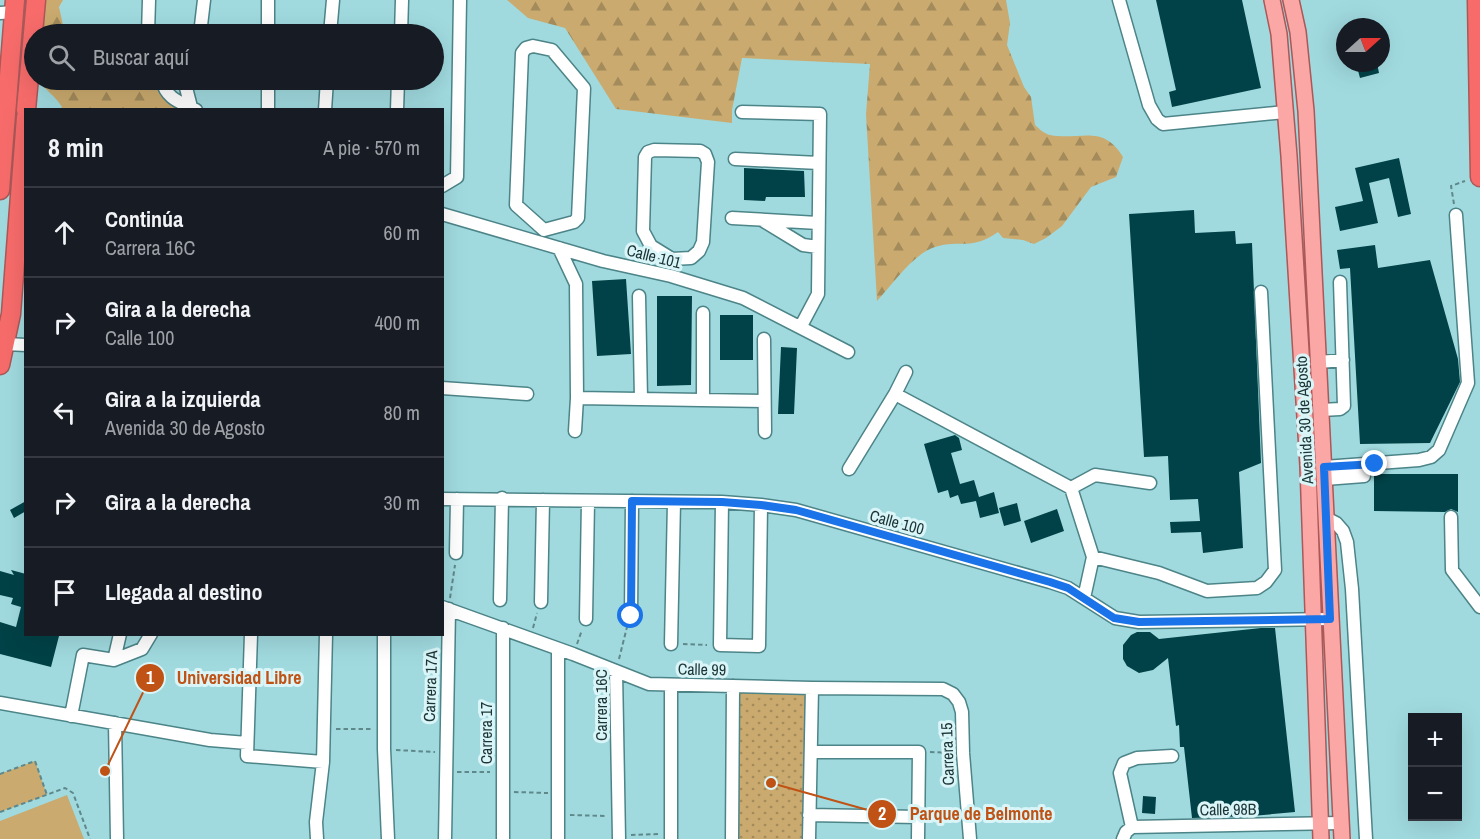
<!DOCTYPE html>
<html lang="es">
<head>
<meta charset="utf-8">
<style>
	body { margin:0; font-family:"Archivo Narrow",sans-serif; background:#20242c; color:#f1f3f6 }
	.controls { position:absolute; right:18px; bottom:18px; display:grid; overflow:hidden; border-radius:0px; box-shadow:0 6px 24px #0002 }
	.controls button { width:54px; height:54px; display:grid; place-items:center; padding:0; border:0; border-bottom:2px solid #363941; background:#171b24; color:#f1f3f6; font:30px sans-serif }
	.compass { position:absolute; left:1336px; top:18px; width:54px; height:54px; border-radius:50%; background:#171b24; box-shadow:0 6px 24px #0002; rotate:69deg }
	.stop { position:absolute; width:18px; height:18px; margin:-14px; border:4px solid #1a73e8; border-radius:50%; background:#fff }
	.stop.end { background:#1a73e8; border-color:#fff; box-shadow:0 2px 6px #0008 }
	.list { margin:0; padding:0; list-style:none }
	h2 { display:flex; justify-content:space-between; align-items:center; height:78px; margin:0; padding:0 24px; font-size:26px }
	h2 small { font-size:20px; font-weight:400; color:#9ea1a6 }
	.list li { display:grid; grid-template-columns:39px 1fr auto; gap:18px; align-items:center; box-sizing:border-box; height:90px; padding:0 24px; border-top:2px solid #363941 }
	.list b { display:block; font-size:22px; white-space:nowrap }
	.list p { margin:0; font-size:20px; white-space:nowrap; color:#9ea1a6 }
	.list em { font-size:20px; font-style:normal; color:#9ea1a6 }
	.icon { flex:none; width:33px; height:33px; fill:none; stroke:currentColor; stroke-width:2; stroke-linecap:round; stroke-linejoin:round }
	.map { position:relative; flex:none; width:1480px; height:839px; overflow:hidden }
	.search { position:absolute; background:#171b24; box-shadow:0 6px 24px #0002; left:24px; top:24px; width:420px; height:66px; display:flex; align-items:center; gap:15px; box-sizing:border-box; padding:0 21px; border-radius:33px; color:#9ea1a6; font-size:22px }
	.panel { position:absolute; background:#171b24; box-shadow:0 6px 24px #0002; left:24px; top:108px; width:420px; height:528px; border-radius:0px }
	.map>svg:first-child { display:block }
</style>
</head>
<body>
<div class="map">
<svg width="1480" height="839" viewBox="0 0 1480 839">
	<defs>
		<pattern id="forest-firs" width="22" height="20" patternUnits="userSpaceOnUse" patternTransform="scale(1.5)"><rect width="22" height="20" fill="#caaa6e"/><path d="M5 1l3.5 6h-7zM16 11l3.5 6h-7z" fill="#a38b5b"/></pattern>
		<pattern id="park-dots" width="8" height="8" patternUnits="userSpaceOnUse" patternTransform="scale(1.5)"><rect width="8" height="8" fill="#caaa6e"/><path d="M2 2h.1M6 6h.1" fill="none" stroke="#a38b5b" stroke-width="1.8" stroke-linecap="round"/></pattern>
	</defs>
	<rect width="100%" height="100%" fill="#a0dadf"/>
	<!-- green -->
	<path fill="#caaa6e" d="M35,761L47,795L0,812V774Z
		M67,795L84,839H0V821Z"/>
	<!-- forest -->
	<path fill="url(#forest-firs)" d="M36,0H63L59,7L65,34H34Z
		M507,0H1006L1010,23L1007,45L1024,87L1031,97L1035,125C1039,129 1045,134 1050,135C1080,141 1103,123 1123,157L1116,177L1091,187L1062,226L1046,238L1034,244L1023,240L1003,238L998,232C971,251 961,239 935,247C914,253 892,285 877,301L866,114L870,64L742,58L732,110V123L616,109L565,28L528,18Z
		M37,80H138L165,91L188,110L60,109L62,107C55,96 46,90 37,80Z"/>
	<!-- park -->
	<path fill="url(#park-dots)" d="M733,686L812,688L809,839H732Z"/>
	<!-- building -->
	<path fill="#004247" d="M1156,0H1242L1261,88L1172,107L1169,92L1176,90Z
		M1356,63H1377L1379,73L1360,78Z
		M1399,158L1411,214L1398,217L1389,178L1369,183L1378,223L1340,231L1335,207L1363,201L1355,168Z
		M744,168L804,171L805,197H766L765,201L744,200Z
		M1194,210L1195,233L1235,231L1236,244L1252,243L1261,463L1239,472L1243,548L1203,553L1201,532L1171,533L1170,522L1200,521L1198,499L1170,500L1168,456L1144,457L1129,214Z
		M1375,245L1378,268L1430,260L1458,359L1460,382L1430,443L1360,444L1350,268L1340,269L1337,250Z
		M626,279L631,354L597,356L592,281Z
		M657,296H692L691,385L657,386Z
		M720,315H753V360H720Z
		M781,347L797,348L794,414H778Z
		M955,435L959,438L962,450L951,453L960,484L974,480L979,497L994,492L999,513L980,518L976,501L961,504L958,495L950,498L948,490L938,493L924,444Z
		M1374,474H1458V512L1451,509L1445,512L1374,511Z
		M26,501V511L14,518L10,510Z
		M1017,503L1021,521L1004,526L999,508Z
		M1057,509L1064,531L1031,543L1024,521Z
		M11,570L26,574V634L59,636L51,667L0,654V622L16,627L21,607L11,604L13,598L0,595V571L14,575Z
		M1261,628H1275L1295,812L1252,816L1192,818L1184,747H1180L1179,725L1176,726L1168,658L1153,670L1139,673L1127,666L1123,659V645L1131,635L1137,632H1150L1159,639Z
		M1143,796L1156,797L1155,814L1142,813Z"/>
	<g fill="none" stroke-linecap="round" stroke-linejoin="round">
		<defs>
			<path id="minor" d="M268,0V34
				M1119,0L1149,105L1157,119L1163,124L1285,112
				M0,13L14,12
				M148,34L149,0
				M200,34L204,0
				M330,34L333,0
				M401,34L402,0
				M533,46L552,50L584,88L578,218L574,222L544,230L516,205L522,53L526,48Z
				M162,80C166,99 180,102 196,110
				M184,80L191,107
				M268,80V110
				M325,110L327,80
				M397,110L398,80
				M742,112L820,114L818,294L801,326
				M654,150L700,151L705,154L708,162L703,242L699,251L691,258L672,259L651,246L643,231L645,157L648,152Z
				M735,159L819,163
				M442,186L457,177L460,0
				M442,214L603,261L671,276L743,298L848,352
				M732,218L818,223
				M762,220L803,245L818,247
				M559,248L576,284L577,398L575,431
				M639,296L641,399
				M764,339L765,432
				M5,344L26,345
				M1319,362L1343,360
				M442,388L527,394
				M895,394L1071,488L1093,557L1084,598
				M577,398L764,401
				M703,400V313
				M1321,410L1340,409L1344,406L1340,282
				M1324,467L1419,460L1431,457L1439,450L1468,383L1456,215
				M849,469L895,394L906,372
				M1325,479L1364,476
				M1071,488L1095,475L1150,483
				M442,499L722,502L761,505L796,510L1050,582L1068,588L1115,618L1139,622L1330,619
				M722,502L720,645L759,646L761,505
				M1451,517L1452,570L1480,607
				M1326,518L1336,523L1343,531L1347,542L1352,589L1366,839
				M456,553L457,499
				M1093,557L1159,573L1207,591L1257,588L1266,582L1275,570L1261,292
				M500,600L502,498
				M541,602L543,500
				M442,607L573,654L649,684L812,688L943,689L953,694L959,702L962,712L963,753L970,839
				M631,616L632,501
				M586,619L588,501
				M503,628V839
				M251,634L247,756L323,762
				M384,634V749L388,839
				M671,644L674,502
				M558,649V839
				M114,660L120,634
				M616,671L619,839
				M671,686V839
				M0,703L210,740L247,743
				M71,716L83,655L114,660L142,649L151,634
				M115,723L117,839
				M811,752H919L918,839
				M809,815L918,817
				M1132,827L1120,773L1124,763L1137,758L1172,756
				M317,839L316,822L323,762L326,634
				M445,839L449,609
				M732,839L733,686
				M809,839L812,688
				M1123,839L1126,832L1132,827L1341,823"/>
			<path id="major" d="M1272,0L1279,34L1289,156L1308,466L1321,839
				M1291,0L1298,32L1306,111L1342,839"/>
			<path id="highway" d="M1477,0L1480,177
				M26,110L36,0
				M0,190L15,0
				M0,365L11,314L26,117"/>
		</defs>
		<!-- minor casing -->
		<use href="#minor" stroke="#4c8488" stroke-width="15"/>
		<!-- major casing -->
		<use href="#major" stroke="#aa5858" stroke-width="18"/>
		<!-- highway casing -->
		<use href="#highway" stroke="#aa5858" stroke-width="21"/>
		<!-- path -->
		<path stroke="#5f888b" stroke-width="2" stroke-dasharray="4.5 3" stroke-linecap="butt" d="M1454,204L1451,186L1465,181
			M450,598L455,565
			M533,628L537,613
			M577,644L582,630
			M683,644L707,645
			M619,659L627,627
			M336,729H372
			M396,750L435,752
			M930,752L952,753
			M457,772H490
			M0,774L35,761L47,795
			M514,792L548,793
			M0,812L65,788L73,793L90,839
			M570,815L606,816
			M631,835L658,834"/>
		<!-- minor -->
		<use href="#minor" stroke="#fff" stroke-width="12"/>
		<!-- major -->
		<use href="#major" stroke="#faa7a6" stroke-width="15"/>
		<!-- highway -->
		<use href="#highway" stroke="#f76c6b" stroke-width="18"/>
	</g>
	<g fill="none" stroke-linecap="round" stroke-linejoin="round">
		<!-- route -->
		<path stroke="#1a73e8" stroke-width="8" d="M631,616L632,501L722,502L761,505L796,510L1050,582L1068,588L1114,618L1139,622L1330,619L1324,467L1375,464"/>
	</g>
	<g text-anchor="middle" stroke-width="6" stroke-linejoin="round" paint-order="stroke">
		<!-- street labels -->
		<g font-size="16" fill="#1c3436" stroke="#d9f5f7">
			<text transform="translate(654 256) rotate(14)" y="6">Calle 101</text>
			<text transform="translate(1304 420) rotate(-93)" y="6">Avenida 30 de Agosto</text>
			<text transform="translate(897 522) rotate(15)" y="6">Calle 100</text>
			<text transform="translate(702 669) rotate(1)" y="6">Calle 99</text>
			<text transform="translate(430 686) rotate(-88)" y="6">Carrera 17A</text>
			<text transform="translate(601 705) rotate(-90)" y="6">Carrera 16C</text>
			<text transform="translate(486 733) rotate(-90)" y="6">Carrera 17</text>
			<text transform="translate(947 754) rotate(-92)" y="6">Carrera 15</text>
			<text transform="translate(1228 809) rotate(-1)" y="6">Calle 98B</text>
		</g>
	</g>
	<!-- callouts -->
	<path fill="none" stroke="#bf5214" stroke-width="2" d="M105 771L150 678M771 783L882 814"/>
	<g fill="#bf5214" stroke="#d9f5f7" stroke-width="2">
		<circle cx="105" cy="771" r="6"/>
		<circle cx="771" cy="783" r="6"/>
		<circle cx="150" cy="678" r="15"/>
		<circle cx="882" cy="814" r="15"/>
	</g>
	<g font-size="18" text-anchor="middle" font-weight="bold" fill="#fff">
		<text x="150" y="684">1</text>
		<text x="882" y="820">2</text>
	</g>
	<g font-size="18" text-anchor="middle" font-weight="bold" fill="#bf5214" stroke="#d9f5f7" stroke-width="6" stroke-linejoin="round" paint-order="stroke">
		<text x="239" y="684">Universidad Libre</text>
		<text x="981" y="820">Parque de Belmonte</text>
	</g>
</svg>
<div class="controls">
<button>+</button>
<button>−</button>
</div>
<svg class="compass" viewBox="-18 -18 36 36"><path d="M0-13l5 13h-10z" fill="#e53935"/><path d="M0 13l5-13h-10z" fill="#9ea1a6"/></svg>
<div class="stop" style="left:631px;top:616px"></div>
<div class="stop end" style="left:1375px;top:464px"></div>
<div class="search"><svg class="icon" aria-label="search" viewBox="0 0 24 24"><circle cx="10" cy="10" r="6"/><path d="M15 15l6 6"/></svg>Buscar aquí</div>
<section class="panel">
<h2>8 min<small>A pie · 570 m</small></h2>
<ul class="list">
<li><svg class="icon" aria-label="ahead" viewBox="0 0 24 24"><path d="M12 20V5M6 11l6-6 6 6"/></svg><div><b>Continúa</b><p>Carrera 16C</p></div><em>60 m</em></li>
<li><svg class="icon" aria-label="right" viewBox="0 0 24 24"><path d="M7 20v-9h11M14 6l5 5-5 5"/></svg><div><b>Gira a la derecha</b><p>Calle 100</p></div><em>400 m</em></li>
<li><svg class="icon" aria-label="left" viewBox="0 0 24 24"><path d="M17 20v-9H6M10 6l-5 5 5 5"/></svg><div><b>Gira a la izquierda</b><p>Avenida 30 de Agosto</p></div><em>80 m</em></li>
<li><svg class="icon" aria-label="right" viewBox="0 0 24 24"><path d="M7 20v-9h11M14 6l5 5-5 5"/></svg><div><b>Gira a la derecha</b></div><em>30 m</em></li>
<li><svg class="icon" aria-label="arrive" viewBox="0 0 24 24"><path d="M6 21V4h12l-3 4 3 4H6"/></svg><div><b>Llegada al destino</b></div></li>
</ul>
</section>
</div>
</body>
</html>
